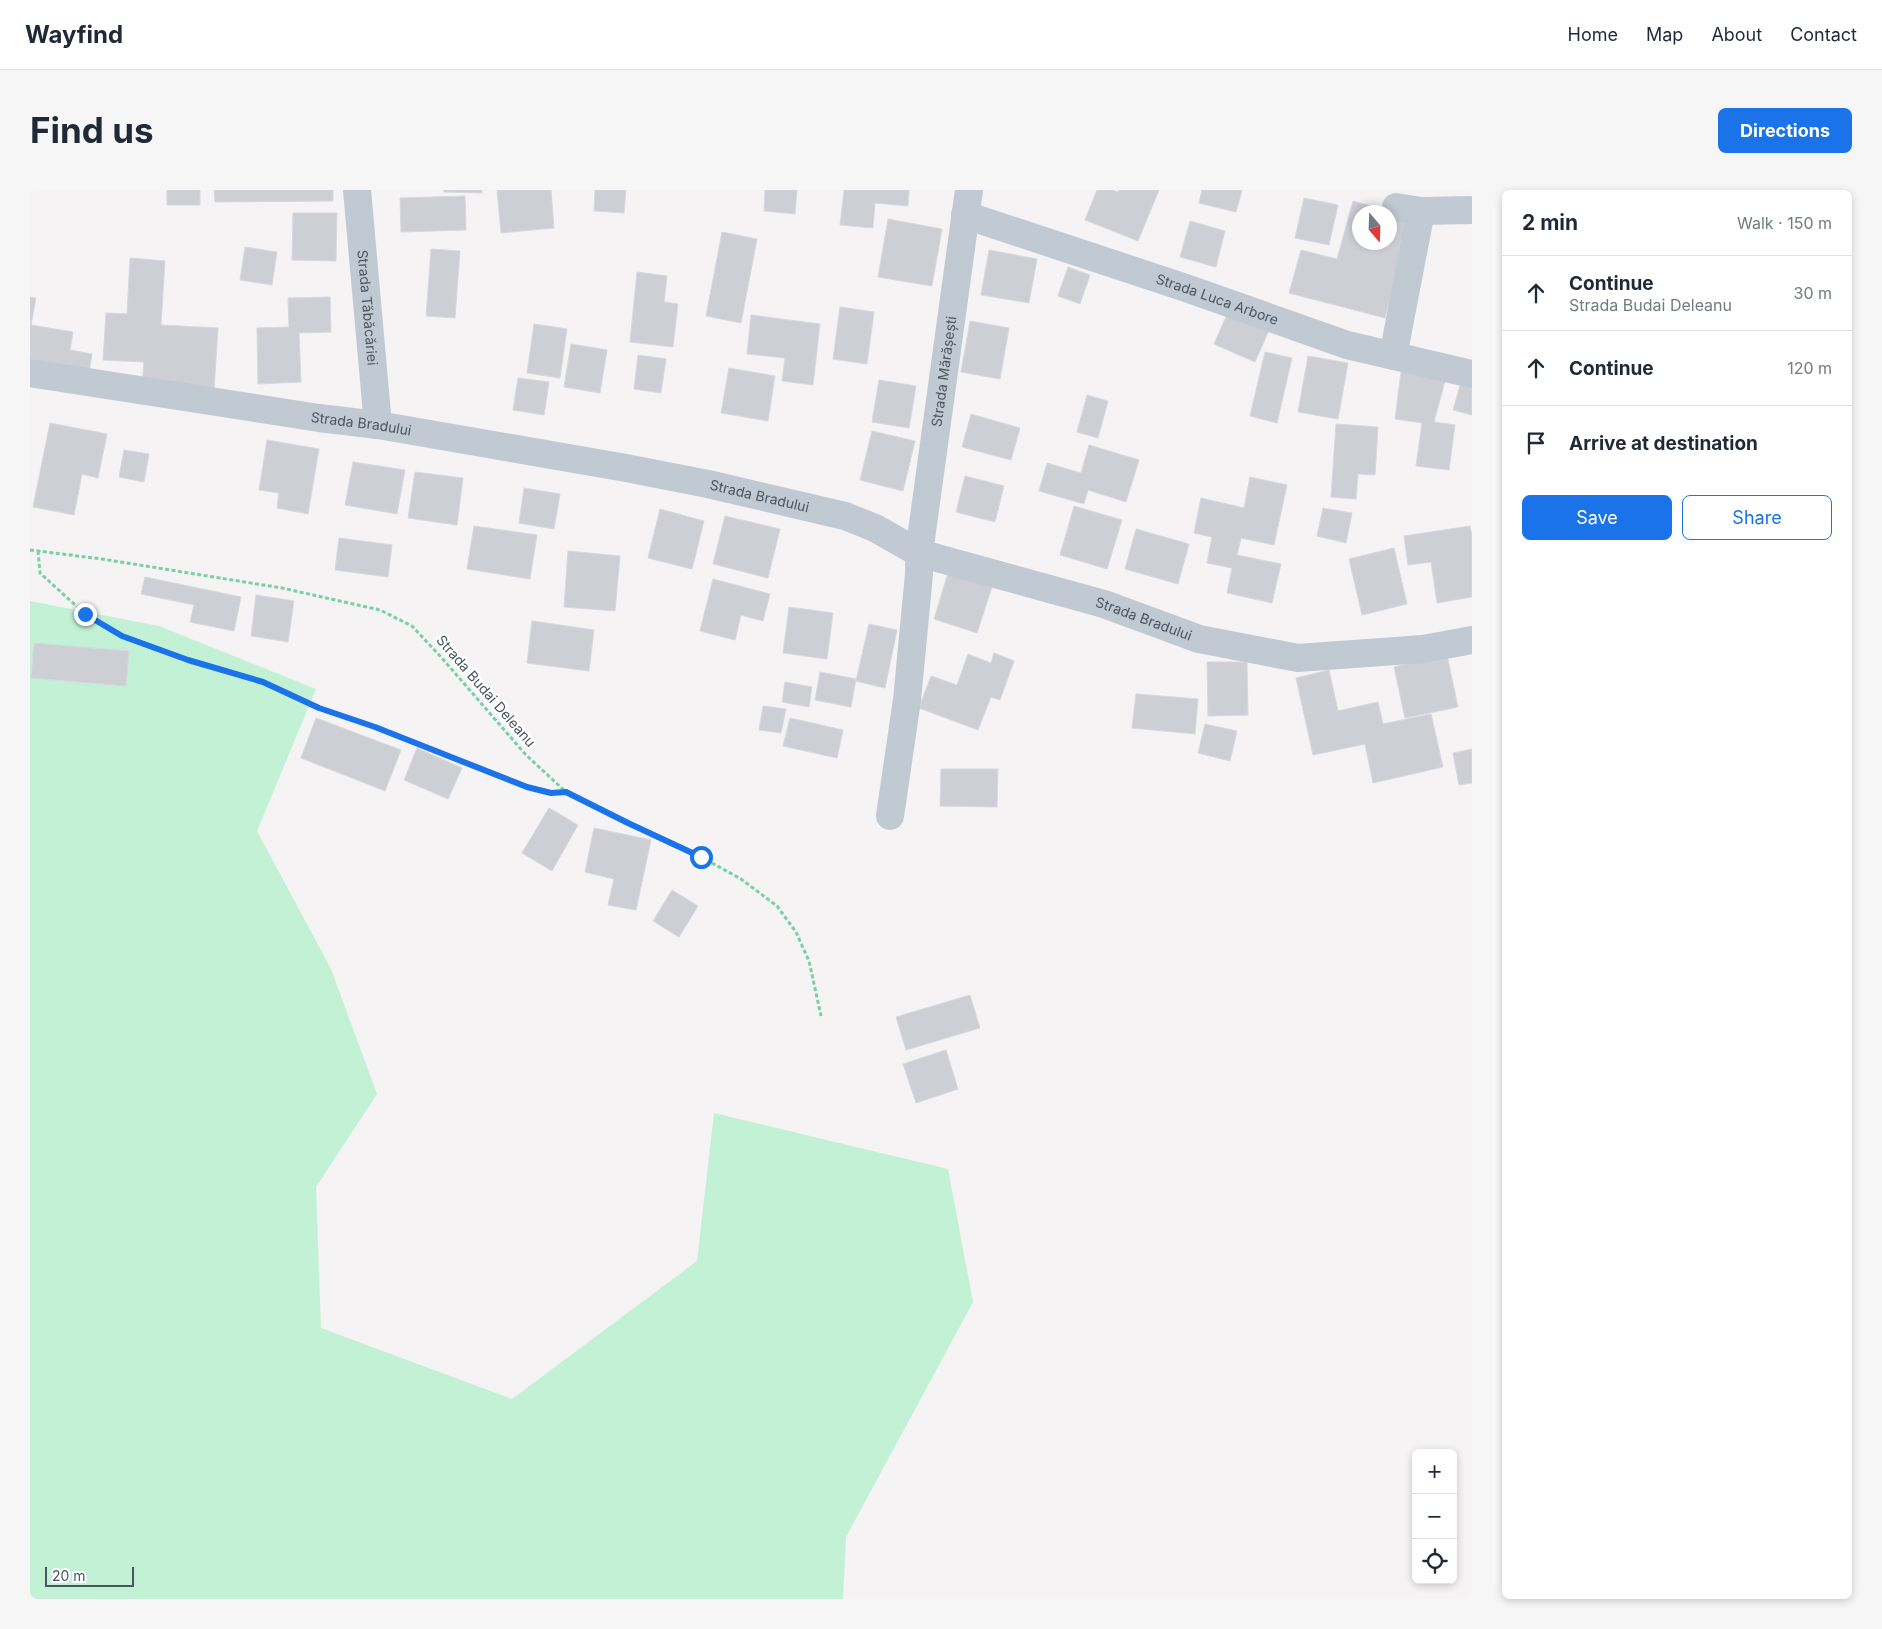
<!DOCTYPE html>
<html lang="en">
<head>
<meta charset="utf-8">
<style>
	body { margin:0; font-family:Inter,sans-serif; background:#f6f6f7; color:#1f2937 }
	.controls { position:absolute; right:15px; bottom:15px; display:grid; overflow:hidden; border-radius:8px; box-shadow:0 2px 8px #0003 }
	.controls button { width:45px; height:45px; display:grid; place-items:center; padding:0; border:0; border-bottom:1px solid #e0e1e3; background:#fff; color:#1f2937; font:25px sans-serif }
	.compass { position:absolute; left:1322px; top:15px; width:45px; height:45px; border-radius:50%; background:#fff; box-shadow:0 2px 8px #0003; rotate:161deg }
	.scale { position:absolute; left:15px; bottom:12px; width:89px; box-sizing:border-box; padding-left:5px; border:2px solid #4a5661; border-top:0; font-size:14px; line-height:18px; white-space:nowrap; color:#4a5661; -webkit-text-stroke:4px #fff; paint-order:stroke }
	.stop { position:absolute; width:15px; height:15px; margin:-11px; border:4px solid #1a73e8; border-radius:50%; background:#fff }
	.stop.end { background:#1a73e8; border-color:#fff; box-shadow:0 1px 5px #0008 }
	.list { margin:0; padding:0; list-style:none }
	h2 { display:flex; justify-content:space-between; align-items:center; height:65px; margin:0; padding:0 20px; font-size:21px }
	h2 small { font-size:16px; font-weight:400; color:#747a83 }
	.list li { display:grid; grid-template-columns:32px 1fr auto; gap:15px; align-items:center; box-sizing:border-box; height:75px; padding:0 20px; border-top:1px solid #e0e1e3 }
	.list b { display:block; font-size:19px; white-space:nowrap }
	.list p { margin:0; font-size:16px; white-space:nowrap; color:#747a83 }
	.list em { font-size:16px; font-style:normal; color:#747a83 }
	.actions { display:flex; gap:10px; padding:15px 20px }
	.actions a { flex:1; padding:11px 0; border:1px solid #1a73e8; border-radius:8px; text-align:center; font-size:18px; color:#1a73e8 }
	.actions .main { background:#1a73e8; color:#fff }
	.icon { flex:none; width:28px; height:28px; fill:none; stroke:currentColor; stroke-width:2; stroke-linecap:round; stroke-linejoin:round }
	.map { position:relative; flex:none; width:1442px; height:1409px; overflow:hidden; border-radius:8px }
	header { display:flex; align-items:center; gap:30px; box-sizing:border-box; height:70px; padding:0 25px; background:#fff; border-bottom:1px solid #e0e1e3 }
	header strong { font-size:24px }
	nav { display:flex; gap:28px; margin-inline-start:auto; font-size:18px }
	.intro { display:flex; align-items:center; justify-content:space-between; box-sizing:border-box; height:120px; padding:0 30px }
	h1 { margin:0; font-size:35px }
	.button { padding:12px 22px; border-radius:8px; background:#1a73e8; color:#fff; font-size:18px; font-weight:700 }
	main { display:flex; gap:30px; padding:0 30px }
	aside { flex:1; background:#fff; border-radius:8px; box-shadow:0 2px 8px #0003 }
	.map>svg:first-child { display:block }
</style>
</head>
<body>
<header>
<strong>Wayfind</strong>
<nav><a>Home</a><a>Map</a><a>About</a><a>Contact</a></nav>
</header>
<div class="intro"><h1>Find us</h1><a class="button">Directions</a></div>
<main>
<div class="map">
<svg width="1442" height="1409" viewBox="0 0 1442 1409">
	<rect width="100%" height="100%" fill="#f5f3f3"/>
	<!-- green -->
	<path fill="#c3f1d5" d="M0,411L129,436L286,499L227,641L301,779L347,904L286,997L291,1138L482,1209L667,1071L684,923L918,979L943,1112L816,1347L813,1409H0Z"/>
	<!-- building -->
	<path fill="#cdcfd5" stroke="#d7d9de" fill-rule="evenodd" d="M137,0H170V15H137Z
		M184,0H303V11L185,12Z
		M414,0H452V3L414,2Z
		M467,0H521L524,38L471,43Z
		M565,0H596L594,23L564,21Z
		M735,0H767L765,24L734,21Z
		M814,0H879L878,16L845,13L843,38L810,35Z
		M1067,0H1082L1088,2L1089,0H1129L1108,51L1055,30Z
		M1172,0H1212L1206,22L1169,13Z
		M435,6L436,40L371,42L370,8Z
		M1274,8L1308,15L1299,55L1265,48Z
		M1323,11L1381,27L1355,128L1259,103L1271,60L1307,69ZM1330,22H1360V52H1330Z
		M263,23H307L306,71L262,70Z
		M858,29L912,39L902,96L848,87Z
		M1160,31L1195,41L1186,77L1150,67Z
		M692,42L727,49L711,133L676,126Z
		M215,57L247,62L242,95L210,90Z
		M401,59L430,61L425,128L396,126Z
		M959,60L1007,69L999,113L951,105Z
		M100,68L135,71L131,135L188,138L184,199L112,195L114,172L73,170L76,123L97,124Z
		M1038,77L1060,85L1050,114L1028,106Z
		M607,82L637,86L634,112L648,114L643,157L600,152Z
		M0,107L6,108L1,135L43,142L40,160L62,164L59,183L0,173Z
		M300,107L301,142L269,143L271,192L228,194L227,138L259,137L258,108Z
		M810,117L844,122L837,174L803,169Z
		M1199,120L1240,138L1225,172L1184,154Z
		M721,125L790,134L783,195L752,191L755,168L717,164Z
		M940,131L979,138L970,189L931,182Z
		M504,134L537,139L530,188L497,183Z
		M541,154L577,160L570,203L534,197Z
		M1235,162L1262,168L1247,233L1220,226Z
		M608,165L636,169L631,203L604,199Z
		M1278,166L1318,173L1308,229L1268,222Z
		M1372,175L1416,187L1404,232L1425,235L1419,280L1386,276L1392,233L1365,229Z
		M699,178L745,186L738,231L691,223Z
		M488,188L519,192L514,225L483,220Z
		M1432,189L1442,192V225L1423,220Z
		M849,190L886,196L879,238L842,232Z
		M1057,205L1078,211L1068,248L1047,242Z
		M941,224L990,238L981,270L932,257Z
		M20,233L77,244L68,288L52,284L44,325L3,317Z
		M1306,234L1348,237L1345,285L1328,284L1326,309L1301,307Z
		M842,241L885,251L873,301L830,290Z
		M237,250L289,259L278,324L247,318L249,303L229,300Z
		M1059,255L1109,270L1096,312L1058,300L1054,314L1009,301L1017,273L1051,283Z
		M94,260L119,264L114,292L89,287Z
		M323,272L375,280L367,324L315,315Z
		M385,282L433,288L427,335L378,328Z
		M935,286L974,296L965,332L926,322Z
		M1220,287L1257,295L1244,355L1211,348L1207,365L1251,374L1242,413L1197,403L1202,378L1177,373L1182,347L1164,343L1171,308L1214,318Z
		M494,298L530,304L524,339L489,333Z
		M1044,316L1092,330L1077,379L1030,365Z
		M1293,318L1322,323L1316,353L1287,346Z
		M630,319L674,331L662,379L618,368Z
		M695,326L750,339L738,388L683,374Z
		M444,336L507,345L500,389L437,379Z
		M1440,336L1442,346V407L1407,413L1401,372L1378,375L1374,346Z
		M1106,339L1159,354L1148,394L1095,379Z
		M309,348L362,355L358,387L305,380Z
		M1364,358L1377,414L1332,425L1319,369Z
		M538,361L590,366L585,421L534,417Z
		M919,380L963,394L947,443L904,429Z
		M115,387L211,407L204,441L160,432L164,415L111,404Z
		M683,389L740,404L733,431L711,425L705,450L670,441Z
		M226,405L264,411L258,452L221,446Z
		M759,417L803,423L797,469L753,463Z
		M502,431L564,440L559,481L497,473Z
		M839,434L867,440L855,498L826,491Z
		M4,453L99,461L96,496L1,488Z
		M964,463L984,471L970,510L961,507L948,540L889,518L901,486L927,495L938,464L961,473Z
		M1417,465L1428,517L1375,528L1364,477Z
		M1177,472H1217L1218,525L1178,526Z
		M1299,480L1308,521L1348,512L1353,534L1401,524L1413,577L1343,593L1335,554L1283,565L1266,488Z
		M790,482L826,489L821,517L785,510Z
		M755,492L782,497L779,517L752,512Z
		M1106,504L1168,509L1165,544L1102,538Z
		M733,516L756,519L751,543L729,540Z
		M286,528L371,560L355,601L271,568Z
		M760,528L813,540L807,568L753,556Z
		M1175,534L1207,541L1200,571L1168,563Z
		M387,558L432,578L418,609L374,590Z
		M1442,559V593L1429,595L1423,563Z
		M911,579H968L967,617L910,616Z
		M519,618L548,635L522,681L492,663Z
		M564,638L621,650L606,720L578,715L584,689L555,682Z
		M642,700L668,716L649,747L623,731Z
		M940,805L950,838L876,860L866,827Z
		M916,860L928,899L886,913L873,874Z"/>
	<g fill="none" stroke-linecap="round" stroke-linejoin="round">
		<!-- path -->
		<path stroke="#7ad0a6" stroke-width="3" stroke-dasharray="4 2.5" stroke-linecap="butt" d="M0,360L72,369L252,398L350,420L382,436L411,467L496,565L536,602L597,633L671,667L711,689L747,716L766,742L779,771L791,826
			M8,361L10,383L55,424L92,446L158,470L233,492L289,518L345,537L497,597L521,603L536,602"/>
		<!-- minor -->
		<g stroke="#c1cad2" stroke-width="28">
			<path id="s1" d="M327,0L348,235"/>
			<path d="M1366,17L1391,21L1442,20"/>
			<path id="s2" d="M935,25L1156,98L1317,155L1442,184"/>
			<path d="M1363,166L1391,21"/>
			<path id="s3" d="M0,183L289,228L348,235L596,278L678,294L815,326L845,338L889,363L1074,414L1169,449L1268,468L1393,459L1442,450"/>
			<path id="s4" d="M860,626L877,510L889,384V363L939,0"/>
		</g>
	</g>
	<g fill="none" stroke-linecap="round" stroke-linejoin="round">
		<!-- route -->
		<path stroke="#1a73e8" stroke-width="6" d="M55,424L92,446L158,470L233,492L289,518L345,537L497,597L521,603L536,602L598,633L671,667"/>
	</g>
	<g text-anchor="middle" stroke-width="5" stroke-linejoin="round" paint-order="stroke">
		<!-- street labels -->
		<g font-size="14" fill="#4a5661" stroke="#fff">
			<text dy="5" stroke="none"><textPath href="#s2" startOffset="266">Strada Luca Arbore</textPath></text>
			<text dy="5" stroke="none"><textPath href="#s1" startOffset="118">Strada Tăbăcăriei</textPath></text>
			<text dy="5" stroke="none"><textPath href="#s4" startOffset="448">Strada Mărășești</textPath></text>
			<text dy="5" stroke="none"><textPath href="#s3" startOffset="335">Strada Bradului</textPath></text>
			<text dy="5" stroke="none"><textPath href="#s3" startOffset="740">Strada Bradului</textPath></text>
			<text dy="5" stroke="none"><textPath href="#s3" startOffset="1145">Strada Bradului</textPath></text>
			<text transform="translate(456 501) rotate(49)" y="5">Strada Budai Deleanu</text>
		</g>
	</g>
</svg>
<div class="controls">
<button>+</button>
<button>−</button>
<button><svg class="icon" aria-label="locate" viewBox="0 0 24 24"><circle cx="12" cy="12" r="6"/><path d="M12 2v4M12 18v4M2 12h4M18 12h4"/></svg></button>
</div>
<svg class="compass" viewBox="-18 -18 36 36"><path d="M0-13l5 13h-10z" fill="#e53935"/><path d="M0 13l5-13h-10z" fill="#747a83"/></svg>
<div class="scale">20 m</div>
<div class="stop" style="left:671px;top:667px"></div>
<div class="stop end" style="left:55px;top:424px"></div>
</div>
<aside>
<h2>2 min<small>Walk · 150 m</small></h2>
<ul class="list">
<li><svg class="icon" aria-label="ahead" viewBox="0 0 24 24"><path d="M12 20V5M6 11l6-6 6 6"/></svg><div><b>Continue</b><p>Strada Budai Deleanu</p></div><em>30 m</em></li>
<li><svg class="icon" aria-label="ahead" viewBox="0 0 24 24"><path d="M12 20V5M6 11l6-6 6 6"/></svg><div><b>Continue</b></div><em>120 m</em></li>
<li><svg class="icon" aria-label="arrive" viewBox="0 0 24 24"><path d="M6 21V4h12l-3 4 3 4H6"/></svg><div><b>Arrive at destination</b></div></li>
</ul>
<div class="actions"><a class="main">Save</a><a>Share</a></div>
</aside>
</main>
</body>
</html>
